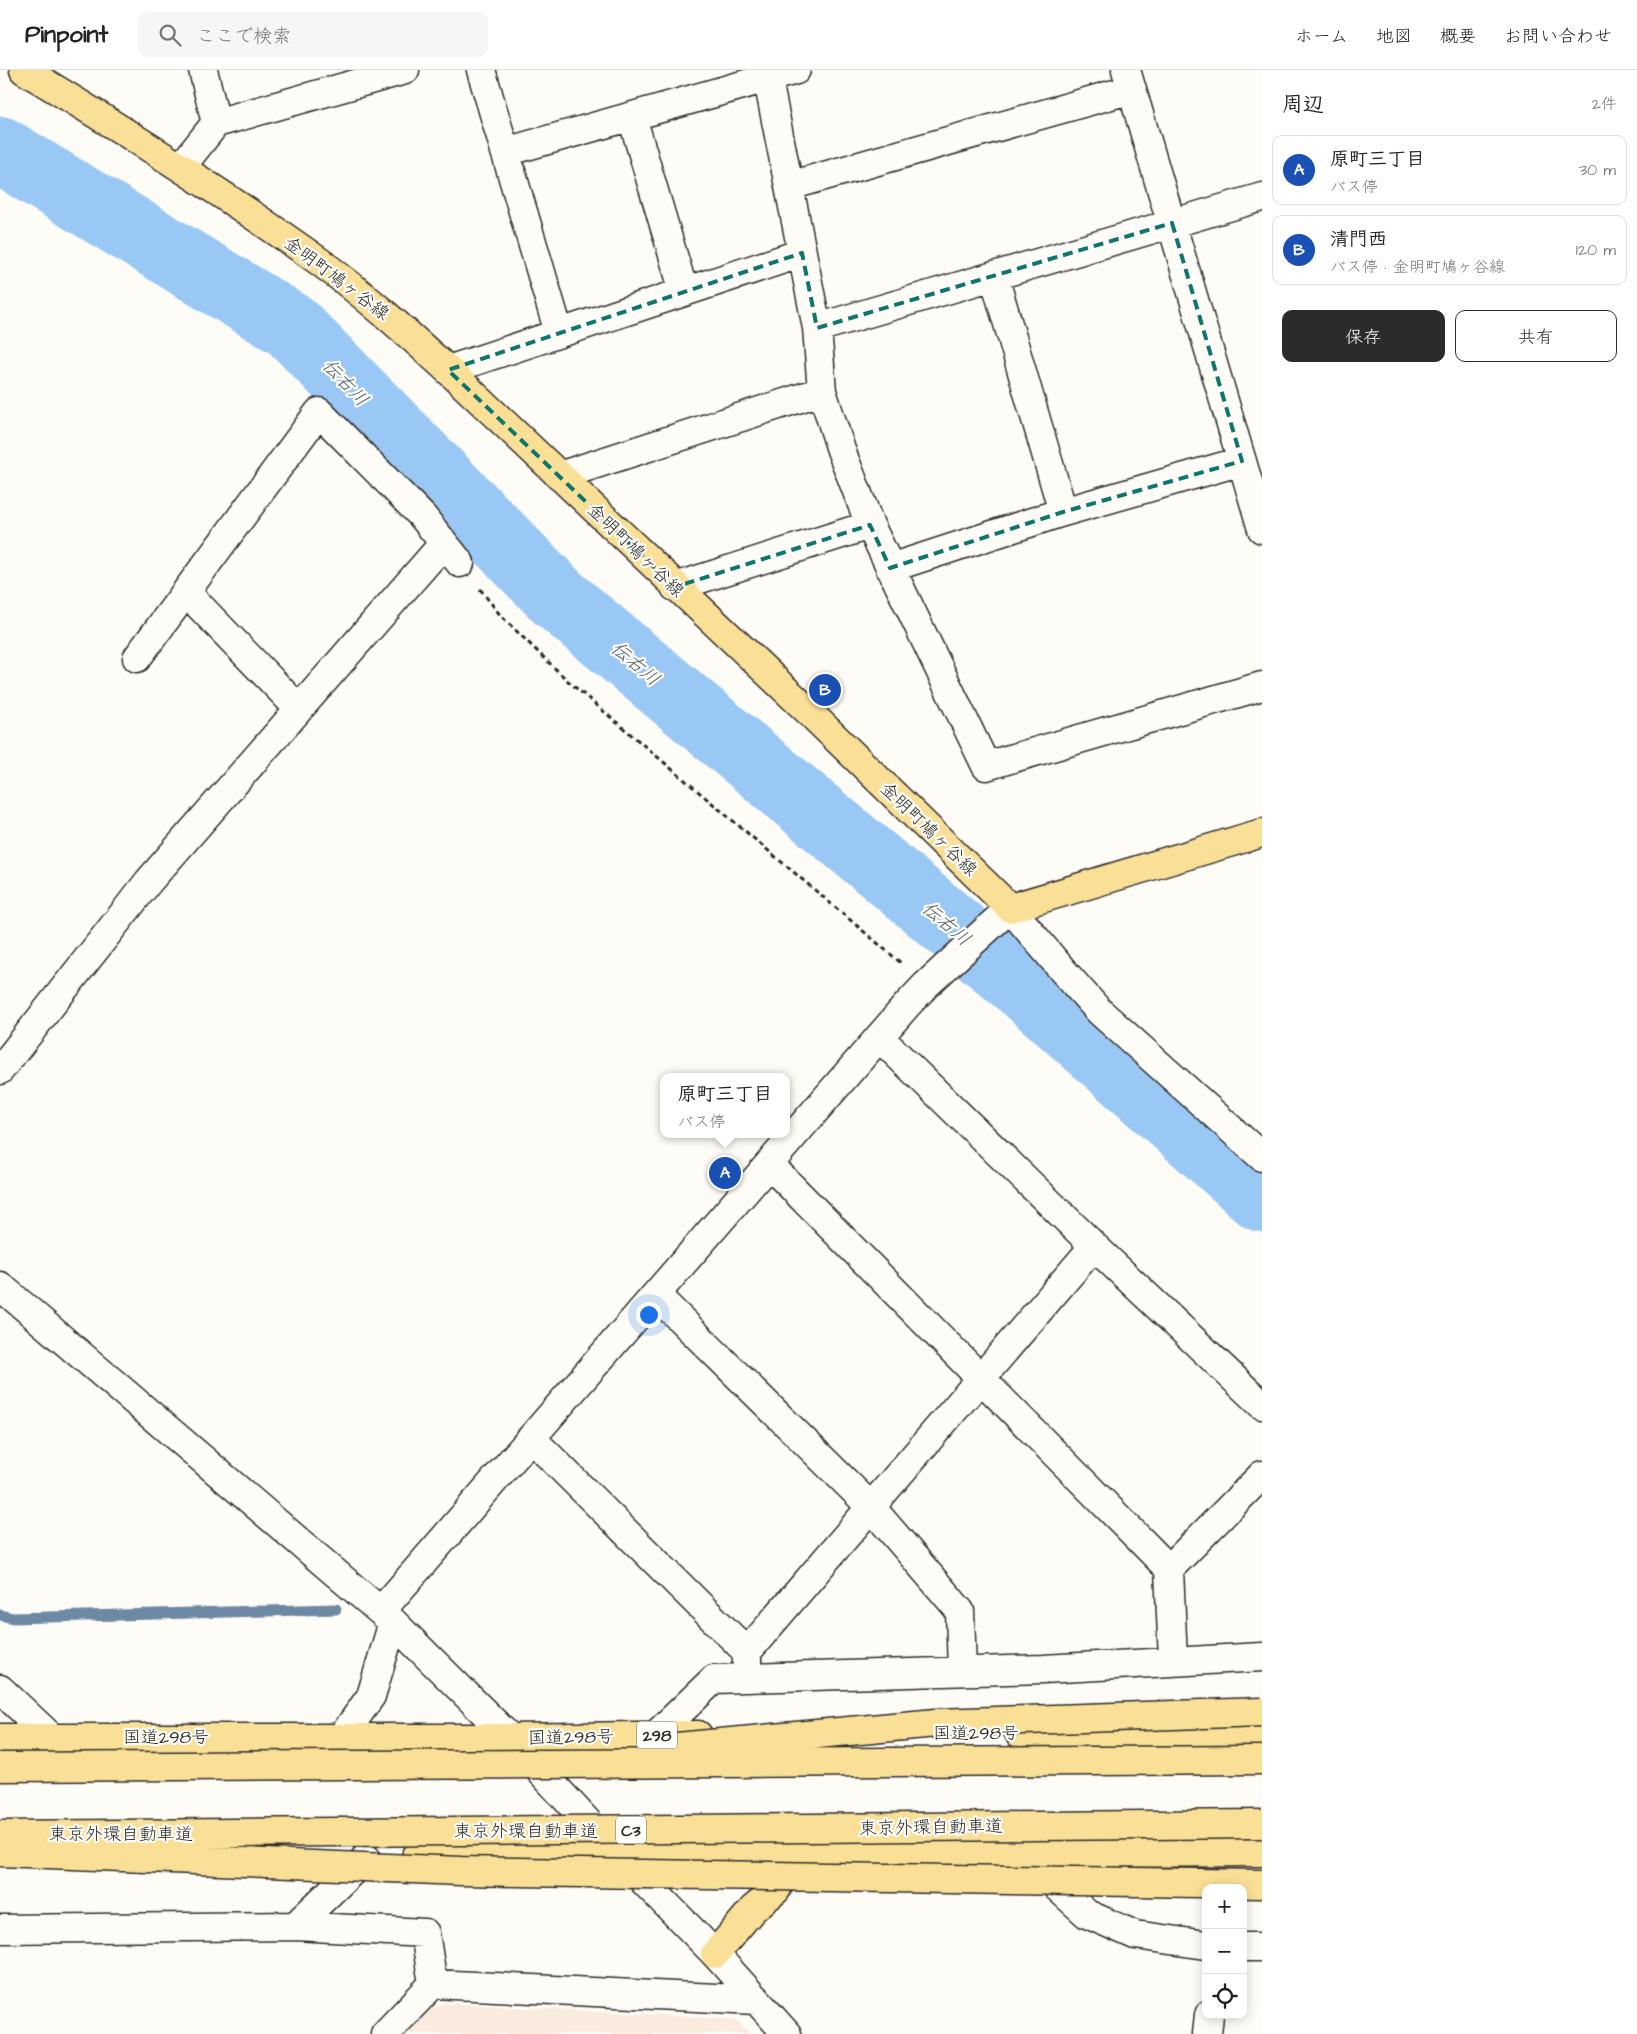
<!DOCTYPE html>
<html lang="ja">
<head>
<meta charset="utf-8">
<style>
	body { margin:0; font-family:"Architects Daughter","Klee One",sans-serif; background:#f6f6f6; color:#222 }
	.controls { position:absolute; right:15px; bottom:15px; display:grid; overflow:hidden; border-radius:10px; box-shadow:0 2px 12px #0003 }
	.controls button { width:45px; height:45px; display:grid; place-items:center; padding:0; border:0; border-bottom:1px solid #e0e0e0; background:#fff; color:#222; font:25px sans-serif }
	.you { position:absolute; left:648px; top:1244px; width:18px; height:18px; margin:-12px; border:4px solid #fff; border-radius:50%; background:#1a73e8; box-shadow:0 0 0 8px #1a73e833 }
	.badge { display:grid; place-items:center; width:32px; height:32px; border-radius:50%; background:#2b2b2b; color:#fff; font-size:16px; font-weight:700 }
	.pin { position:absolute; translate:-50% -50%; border:2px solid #fff; box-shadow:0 1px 5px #0006 }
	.popup { position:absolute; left:660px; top:1003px; width:130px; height:65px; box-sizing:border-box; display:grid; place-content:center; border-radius:10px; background:#fff; filter:drop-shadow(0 1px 4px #0005); font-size:16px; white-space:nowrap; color:#767676 }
	.popup b { font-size:19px; color:#222 }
	.popup::after { content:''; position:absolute; left:50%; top:100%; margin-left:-10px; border:10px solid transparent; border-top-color:#fff }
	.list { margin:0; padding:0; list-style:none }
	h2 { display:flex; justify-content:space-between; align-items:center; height:65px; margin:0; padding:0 20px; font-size:21px }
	h2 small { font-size:16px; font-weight:400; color:#767676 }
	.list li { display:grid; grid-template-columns:32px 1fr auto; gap:15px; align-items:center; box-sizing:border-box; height:70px; margin:0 10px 10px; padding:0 10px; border:1px solid #e0e0e0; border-radius:10px }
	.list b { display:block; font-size:19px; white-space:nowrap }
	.list p { margin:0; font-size:16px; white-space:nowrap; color:#767676 }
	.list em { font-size:16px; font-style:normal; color:#767676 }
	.actions { display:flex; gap:10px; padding:15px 20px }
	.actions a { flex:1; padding:11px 0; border:1px solid #2b2b2b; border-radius:10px; text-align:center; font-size:18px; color:#2b2b2b }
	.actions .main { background:#2b2b2b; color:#fff }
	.icon { flex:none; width:28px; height:28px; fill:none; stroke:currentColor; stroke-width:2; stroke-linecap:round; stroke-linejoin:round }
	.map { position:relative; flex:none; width:1262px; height:1964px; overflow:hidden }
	header { display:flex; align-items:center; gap:30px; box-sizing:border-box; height:70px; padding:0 25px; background:#fff; border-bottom:1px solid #e0e0e0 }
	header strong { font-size:24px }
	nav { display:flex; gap:28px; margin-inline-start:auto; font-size:18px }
	.search { width:350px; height:45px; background:#f6f6f6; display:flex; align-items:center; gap:12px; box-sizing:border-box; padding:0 18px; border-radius:10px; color:#767676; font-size:19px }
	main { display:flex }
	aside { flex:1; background:#fff }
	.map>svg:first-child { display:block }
</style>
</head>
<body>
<header>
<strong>Pinpoint</strong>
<div class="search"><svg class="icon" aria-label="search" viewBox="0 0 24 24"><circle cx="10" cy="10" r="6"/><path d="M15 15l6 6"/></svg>ここで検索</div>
<nav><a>ホーム</a><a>地図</a><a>概要</a><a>お問い合わせ</a></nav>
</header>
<main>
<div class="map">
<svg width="1262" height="1964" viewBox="0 0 1262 1964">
	<rect width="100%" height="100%" fill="#fdfcf7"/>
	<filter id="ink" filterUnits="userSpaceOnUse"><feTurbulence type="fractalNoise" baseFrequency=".02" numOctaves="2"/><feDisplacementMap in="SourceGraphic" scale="10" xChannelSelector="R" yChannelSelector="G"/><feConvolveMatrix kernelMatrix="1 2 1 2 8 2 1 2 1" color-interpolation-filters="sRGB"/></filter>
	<g filter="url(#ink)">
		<!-- built -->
		<path fill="#fbebdf" d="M445,1933L735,1949L750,1964H406L429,1940Z"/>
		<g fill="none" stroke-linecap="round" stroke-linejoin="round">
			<!-- stream -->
			<path stroke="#6e89a4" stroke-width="11" d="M0,1545L13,1548L336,1539"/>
			<!-- river -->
			<path stroke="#9ac8f5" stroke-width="68" d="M0,80L291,256L558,528L1028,920L1262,1128"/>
			<defs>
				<path id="minor" d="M203,0L216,53
					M481,0L559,263
					M766,0L817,258L822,321L841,380L870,455L986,696L1262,616
					M1126,0L1262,459
					M632,47L684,222
					M505,82L796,0
					M181,97L216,53L405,0
					M789,116L1132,19
					M994,206L1063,442
					M817,258L1262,127
					M448,300L802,183
					M559,406L822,321
					M890,498L1063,442L1242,391
					M675,517L870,455
					M186,522L299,639
					M137,588L319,342L423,447L460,493
					M879,967L1094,1176L1262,1335
					M0,1000L149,811L444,473
					M769,1094L1169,1499L1173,1591
					M0,1216L393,1552L510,1668L618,1785L715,1884L787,1964
					M656,1225L871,1437L960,1541L962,1601
					M531,1368L747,1582V1599
					M1169,1499L1262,1405
					M381,1541L907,935L926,915L1010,838L1065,903L1099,941L1262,1087
					M747,1582L1094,1176
					M0,1619L51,1667
					M656,1665L714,1609L1043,1599L1262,1587
					M342,1667L371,1626L393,1552
					M1037,1799L1087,1844L1135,1865L1206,1875
					M295,1856L366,1788
					M0,1859L295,1856L425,1863L433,1914
					M1243,1877H1262
					M385,1964L433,1914L757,1930
					M1207,1964L1209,1945"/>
				<path id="major" d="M24,0C125,61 225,124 320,192C365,225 407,263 448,300L807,640L1010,838L1262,763"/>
				<path id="highway" d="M1019,1663L1262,1661
					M0,1668H510L698,1665
					M416,1787L1262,1782
					M715,1884L753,1839L776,1820L794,1786"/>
			</defs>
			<!-- minor casing -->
			<use href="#minor" stroke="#2b2b2b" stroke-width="31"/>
			<!-- major casing -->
			<use href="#major" stroke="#2b2b2b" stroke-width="31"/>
			<!-- highway casing -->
			<use href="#highway" stroke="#2b2b2b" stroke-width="31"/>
			<!-- path -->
			<path stroke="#2b2b2b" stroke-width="3" stroke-dasharray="5 4" stroke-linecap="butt" d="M480,519L501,546L569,612L901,893"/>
			<!-- minor -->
			<use href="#minor" stroke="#fdfcf7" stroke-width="28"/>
			<!-- major -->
			<use href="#major" stroke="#fadf96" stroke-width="28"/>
			<!-- highway -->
			<use href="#highway" stroke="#fadf96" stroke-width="28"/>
			<defs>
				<path id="highway-bridge" d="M666,1678L936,1653L1262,1642
					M0,1697L1262,1690
					M0,1765L1262,1754
					M0,1782L461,1801L1262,1814"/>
			</defs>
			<!-- highway-bridge casing -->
			<use href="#highway-bridge" stroke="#2b2b2b" stroke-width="31" stroke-linecap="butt"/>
			<!-- highway-bridge -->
			<use href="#highway-bridge" stroke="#fadf96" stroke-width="28"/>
		</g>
	</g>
	<!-- marked area -->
	<path fill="none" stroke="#0f766e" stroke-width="4" stroke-dasharray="10 6" stroke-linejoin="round" d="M1172,153L1242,391L1063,442L890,498L870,455L675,517L448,300L802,183L817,258Z"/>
	<g text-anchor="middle" stroke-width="4.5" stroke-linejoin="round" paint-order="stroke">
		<!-- shield labels -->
		<g fill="#fdfcf7" stroke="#6a6a68" stroke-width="1">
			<rect x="637" y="1651.5" width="40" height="27" rx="4"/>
			<rect x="616" y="1746.5" width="30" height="27" rx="4"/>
		</g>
		<g font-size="16" font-weight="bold" fill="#2b2b2b">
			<text x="657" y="1671">298</text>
			<text x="631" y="1766">C3</text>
		</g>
		<!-- street labels -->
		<g font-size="18" fill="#2b2b2b" stroke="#fdfcf7">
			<text transform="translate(337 208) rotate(37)" y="6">金明町鳩ヶ谷線</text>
			<text transform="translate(636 480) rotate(44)" y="6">金明町鳩ヶ谷線</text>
			<text transform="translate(929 759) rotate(44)" y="6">金明町鳩ヶ谷線</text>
			<text x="976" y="1669">国道298号</text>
			<text x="166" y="1673">国道298号</text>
			<text transform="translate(571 1667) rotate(-1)" y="6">国道298号</text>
			<text transform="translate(931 1757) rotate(-1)" y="6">東京外環自動車道</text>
			<text x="526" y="1767">東京外環自動車道</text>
			<text x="121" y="1770">東京外環自動車道</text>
		</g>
		<!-- water labels -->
		<g font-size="19" font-style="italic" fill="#4c5a68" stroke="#fdfcf7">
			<text transform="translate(346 312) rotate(46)" y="7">伝右川</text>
			<text transform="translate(636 593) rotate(40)" y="7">伝右川</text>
			<text transform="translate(947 853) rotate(40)" y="7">伝右川</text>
		</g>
	</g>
</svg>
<div class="controls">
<button>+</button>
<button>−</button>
<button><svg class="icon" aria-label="locate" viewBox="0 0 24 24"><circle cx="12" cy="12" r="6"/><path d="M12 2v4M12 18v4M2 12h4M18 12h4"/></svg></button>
</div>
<div class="you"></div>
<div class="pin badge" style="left:725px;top:1103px;background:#1a4fb4">A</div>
<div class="popup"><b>原町三丁目</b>バス停</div>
<div class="pin badge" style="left:825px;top:620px;background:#1a4fb4">B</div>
</div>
<aside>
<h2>周辺<small>2件</small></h2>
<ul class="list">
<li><span class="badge" style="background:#1a4fb4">A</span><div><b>原町三丁目</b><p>バス停</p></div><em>30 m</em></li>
<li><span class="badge" style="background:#1a4fb4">B</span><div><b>清門西</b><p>バス停 · 金明町鳩ヶ谷線</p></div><em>120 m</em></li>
</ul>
<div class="actions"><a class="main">保存</a><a>共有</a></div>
</aside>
</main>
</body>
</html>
